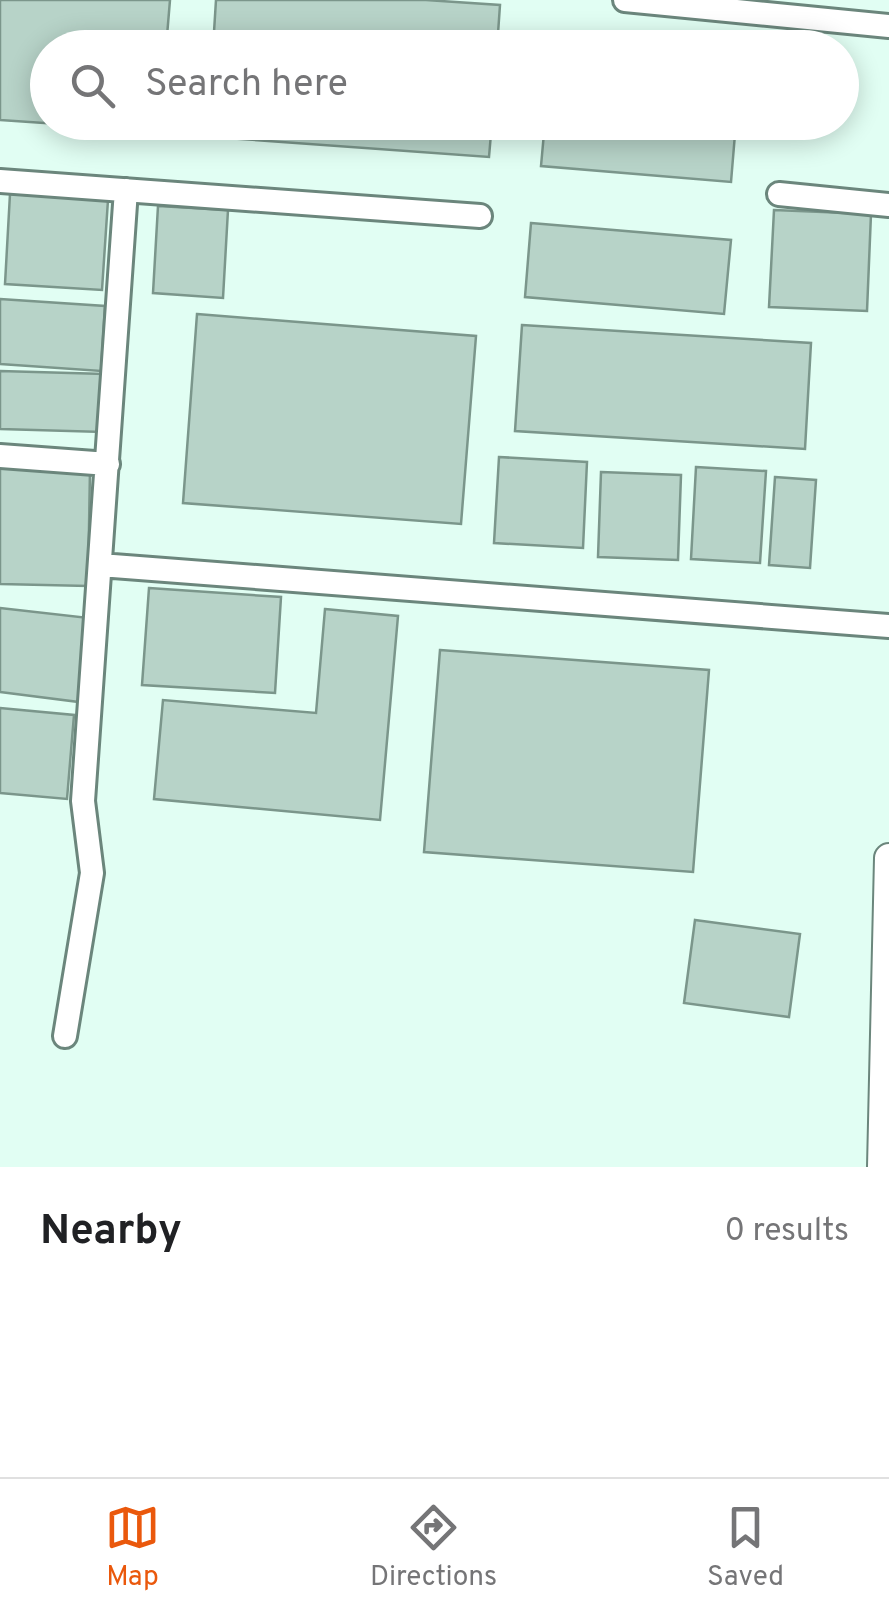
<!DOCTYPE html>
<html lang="en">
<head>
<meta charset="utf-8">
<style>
	body { margin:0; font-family:Overpass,sans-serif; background:#f6f6f6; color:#202124 }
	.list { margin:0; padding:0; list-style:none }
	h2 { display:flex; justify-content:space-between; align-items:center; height:130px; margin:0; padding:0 40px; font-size:42px }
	h2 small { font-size:32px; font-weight:400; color:#757577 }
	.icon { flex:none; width:55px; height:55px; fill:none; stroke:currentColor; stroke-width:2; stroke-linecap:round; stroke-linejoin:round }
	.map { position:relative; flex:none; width:889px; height:1167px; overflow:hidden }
	.search { position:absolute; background:#fff; box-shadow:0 5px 25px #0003; left:30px; right:30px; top:30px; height:110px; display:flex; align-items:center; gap:25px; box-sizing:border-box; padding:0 35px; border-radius:55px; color:#757577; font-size:38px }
	.sheet { height:310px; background:#fff }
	nav { display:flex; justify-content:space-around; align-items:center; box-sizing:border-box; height:140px; border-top:2px solid #e0e0e0; background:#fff; font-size:28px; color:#757577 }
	nav a { display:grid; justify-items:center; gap:5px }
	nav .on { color:#ea580c }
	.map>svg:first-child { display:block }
</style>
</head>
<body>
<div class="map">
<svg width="889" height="1167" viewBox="0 0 889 1167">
	<rect width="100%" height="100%" fill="#e1fef3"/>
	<!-- building -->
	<path fill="#b7d3c8" stroke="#7b968b" stroke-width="2.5" d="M0,0H170L166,48H48V122H161V131L0,120Z
		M216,0H426L500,5L497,48H213Z
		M228,122H492L489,157L227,138Z
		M545,122H736L731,182L541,166Z
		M10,194L108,200L102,290L5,284Z
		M158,206L228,210L223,298L153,293Z
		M774,210L871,214L867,311L769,307Z
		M531,223L731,240L724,314L525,297Z
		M0,299L105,306L101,371L0,364Z
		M197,314L476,336L461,524L183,503Z
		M522,325L811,343L805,449L515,431Z
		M0,371L105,374L103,432L0,429Z
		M499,457L587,462L583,548L494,543Z
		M696,467L766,471L760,563L691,559Z
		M0,468L90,470L88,586L0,584Z
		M601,472L681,475L678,560L598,557Z
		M775,477L816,480L810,568L769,565Z
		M149,588L281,597L275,693L142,685Z
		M0,608L89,618L79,702L0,692Z
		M325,609L398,616L380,820L154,799L163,700L316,713Z
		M440,650L709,670L693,872L424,852Z
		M0,708L74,715L67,799L0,793Z
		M695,920L800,934L789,1017L684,1003Z"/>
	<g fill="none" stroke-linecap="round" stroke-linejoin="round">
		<defs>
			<path id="minor" d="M625,0L889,26
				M0,181L480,216
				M779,194L889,205
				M0,456L108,464
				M100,565L889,626
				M65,1036L92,873L83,801L126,190"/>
			<path id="major" d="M882,1167L889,858"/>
		</defs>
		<!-- minor casing -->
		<use href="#minor" stroke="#6b867c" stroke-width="28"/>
		<!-- major casing -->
		<use href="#major" stroke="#6b867c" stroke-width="32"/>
		<!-- minor -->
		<use href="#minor" stroke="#fff" stroke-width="22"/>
		<!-- major -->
		<use href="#major" stroke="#fff" stroke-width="28"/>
	</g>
</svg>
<div class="search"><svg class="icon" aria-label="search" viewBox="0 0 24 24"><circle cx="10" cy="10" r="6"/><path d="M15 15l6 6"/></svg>Search here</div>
</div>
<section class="sheet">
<h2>Nearby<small>0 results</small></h2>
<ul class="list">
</ul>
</section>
<nav>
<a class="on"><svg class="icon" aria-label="map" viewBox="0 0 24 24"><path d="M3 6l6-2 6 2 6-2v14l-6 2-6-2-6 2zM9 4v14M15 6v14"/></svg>Map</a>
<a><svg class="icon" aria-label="directions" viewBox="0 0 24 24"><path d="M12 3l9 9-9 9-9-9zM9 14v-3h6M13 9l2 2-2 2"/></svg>Directions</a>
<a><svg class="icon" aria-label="saved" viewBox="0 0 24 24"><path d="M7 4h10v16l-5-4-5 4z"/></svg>Saved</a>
</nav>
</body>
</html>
